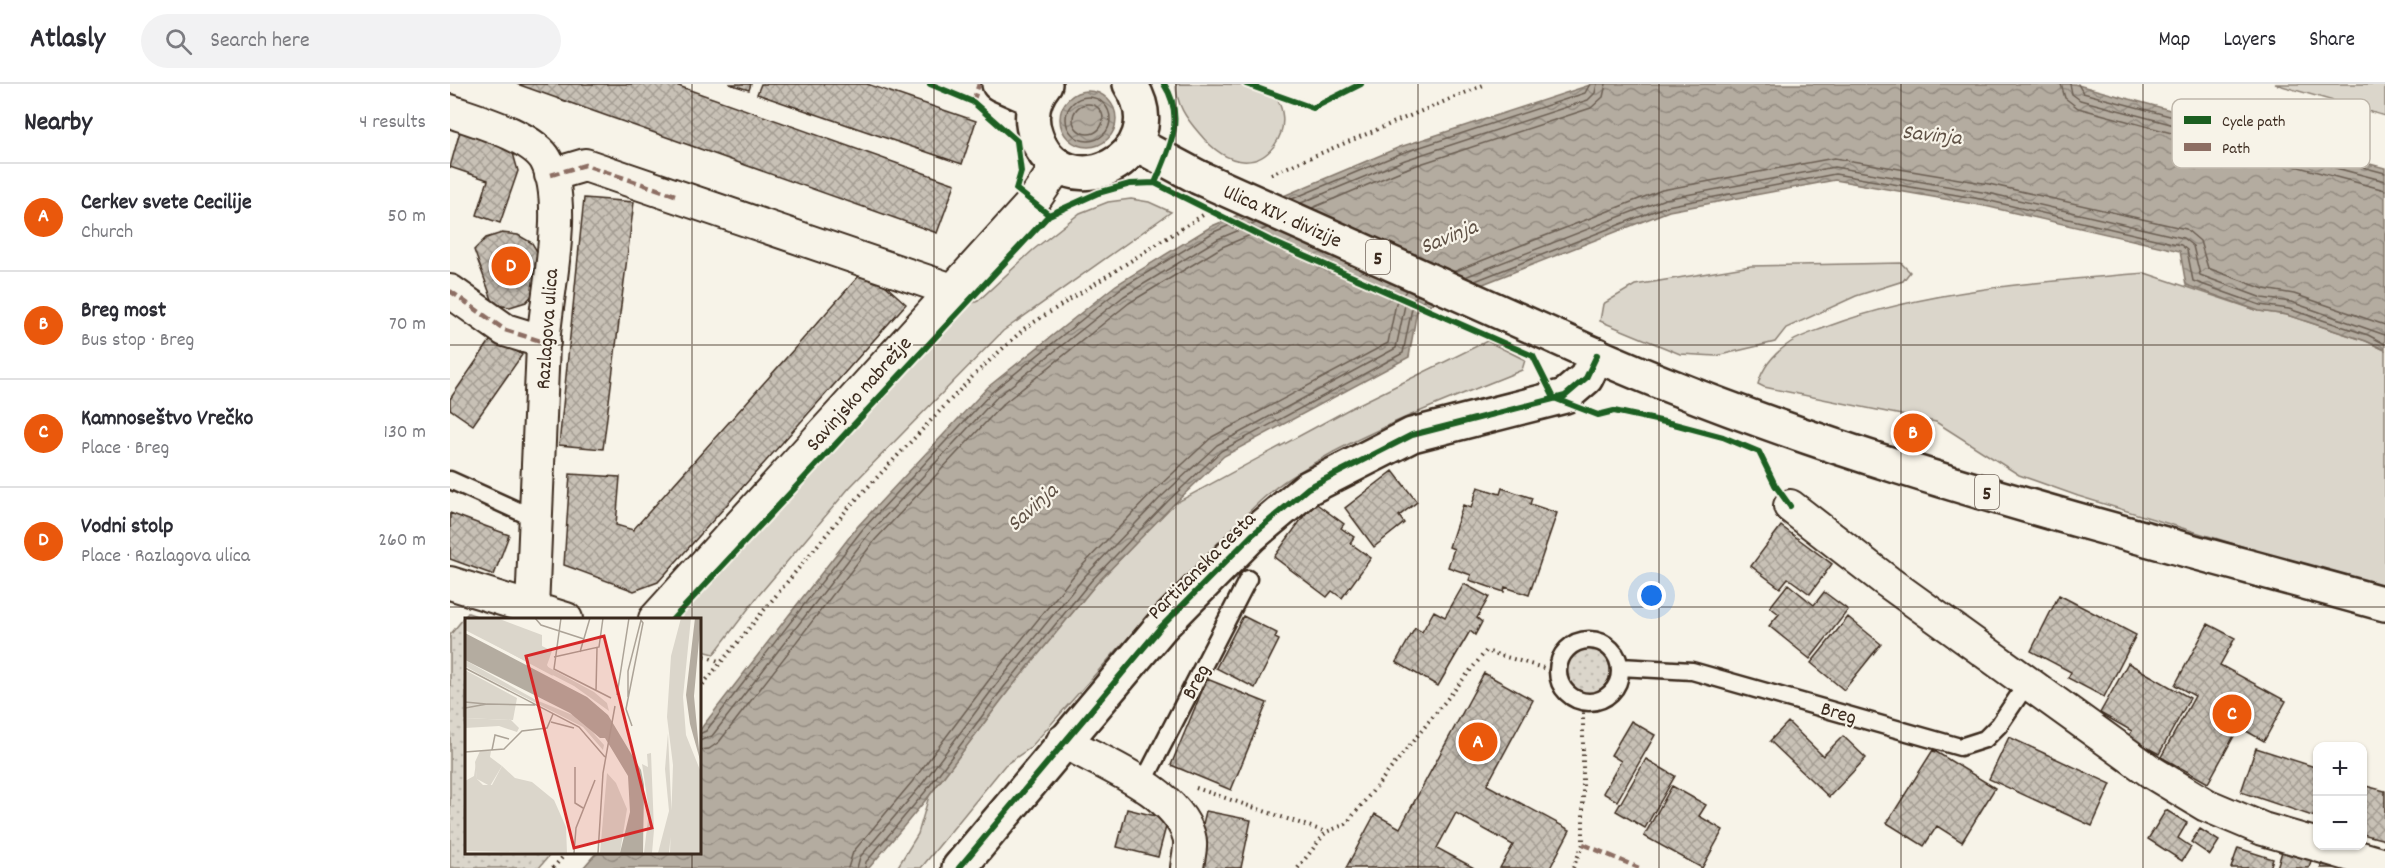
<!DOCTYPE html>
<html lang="en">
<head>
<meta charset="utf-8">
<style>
	body { margin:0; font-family:Dekko,sans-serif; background:#f2f2f3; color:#2b2b33 }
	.controls { position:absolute; right:18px; bottom:18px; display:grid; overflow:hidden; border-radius:12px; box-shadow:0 2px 4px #0004 }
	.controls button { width:54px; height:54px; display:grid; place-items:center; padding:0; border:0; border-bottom:2px solid #e1e1e2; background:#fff; color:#2b2b33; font:30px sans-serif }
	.you { position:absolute; left:1202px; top:512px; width:21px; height:21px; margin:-15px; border:4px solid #fff; border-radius:50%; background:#1a73e8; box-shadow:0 0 0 9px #1a73e833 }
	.badge { display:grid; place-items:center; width:39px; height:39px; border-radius:50%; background:#ea580c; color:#fff; font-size:20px; font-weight:700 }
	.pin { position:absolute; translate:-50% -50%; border:3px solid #fff; box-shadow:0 2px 6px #0006 }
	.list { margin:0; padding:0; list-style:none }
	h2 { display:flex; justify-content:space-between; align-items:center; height:78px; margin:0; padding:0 24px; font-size:26px }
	h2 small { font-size:20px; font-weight:400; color:#7c7c81 }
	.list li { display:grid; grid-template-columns:39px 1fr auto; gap:18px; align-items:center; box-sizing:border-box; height:108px; padding:0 24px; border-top:2px solid #e1e1e2 }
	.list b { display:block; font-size:22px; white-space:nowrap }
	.list p { margin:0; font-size:20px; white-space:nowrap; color:#7c7c81 }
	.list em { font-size:20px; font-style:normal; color:#7c7c81 }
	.icon { flex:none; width:33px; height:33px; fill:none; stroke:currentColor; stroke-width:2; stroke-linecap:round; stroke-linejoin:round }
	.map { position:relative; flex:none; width:1935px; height:784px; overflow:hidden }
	header { display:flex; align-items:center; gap:36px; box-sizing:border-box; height:84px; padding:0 30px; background:#fff; border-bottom:2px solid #e1e1e2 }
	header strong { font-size:28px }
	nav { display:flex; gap:33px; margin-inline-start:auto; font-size:21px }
	.search { width:420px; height:54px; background:#f2f2f3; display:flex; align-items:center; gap:15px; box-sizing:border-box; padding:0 21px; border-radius:33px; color:#7c7c81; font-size:22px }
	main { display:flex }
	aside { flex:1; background:#fff }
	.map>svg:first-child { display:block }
</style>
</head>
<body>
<header>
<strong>Atlasly</strong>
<div class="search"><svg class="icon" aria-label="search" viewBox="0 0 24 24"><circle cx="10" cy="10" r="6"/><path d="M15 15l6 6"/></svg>Search here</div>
<nav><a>Map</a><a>Layers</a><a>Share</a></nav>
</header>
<main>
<aside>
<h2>Nearby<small>4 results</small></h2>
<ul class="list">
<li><span class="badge">A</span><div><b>Cerkev svete Cecilije</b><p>Church</p></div><em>50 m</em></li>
<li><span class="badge">B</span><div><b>Breg most</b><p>Bus stop · Breg</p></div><em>70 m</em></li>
<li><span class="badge">C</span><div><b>Kamnoseštvo Vrečko</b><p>Place · Breg</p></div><em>130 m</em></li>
<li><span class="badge">D</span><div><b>Vodni stolp</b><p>Place · Razlagova ulica</p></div><em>260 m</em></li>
</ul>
</aside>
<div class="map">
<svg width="1935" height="784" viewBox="0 0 1935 784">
	<defs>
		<pattern id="park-dots" width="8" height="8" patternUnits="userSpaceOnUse" patternTransform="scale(1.5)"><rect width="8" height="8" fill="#dbd6cb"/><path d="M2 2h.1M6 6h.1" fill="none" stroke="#bdb8ae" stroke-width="1.8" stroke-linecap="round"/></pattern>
		<pattern id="water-waves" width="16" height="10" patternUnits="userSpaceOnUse" patternTransform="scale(1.5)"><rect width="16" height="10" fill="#b4aca0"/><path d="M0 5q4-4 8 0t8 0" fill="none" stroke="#948c82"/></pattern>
		<pattern id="building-cross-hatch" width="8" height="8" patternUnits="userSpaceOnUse" patternTransform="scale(1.5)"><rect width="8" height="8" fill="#c8c1b6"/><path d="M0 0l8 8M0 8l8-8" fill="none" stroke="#a49d93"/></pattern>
	</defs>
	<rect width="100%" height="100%" fill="#f7f3e8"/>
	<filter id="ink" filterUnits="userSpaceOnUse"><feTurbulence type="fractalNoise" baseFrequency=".0167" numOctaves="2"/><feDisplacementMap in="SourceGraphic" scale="12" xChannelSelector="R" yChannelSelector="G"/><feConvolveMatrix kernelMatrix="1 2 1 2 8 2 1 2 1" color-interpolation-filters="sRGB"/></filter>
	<g filter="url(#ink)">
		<!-- grass -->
		<path fill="#dbd6cb" stroke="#8b8074" stroke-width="1.5" d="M726,0C743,0 795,0 808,1C866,23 812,126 749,49C736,34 726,20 726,0Z
			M1825,0H1935V32Z
			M681,115L699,118L721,128L553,247L400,403L308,512L264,570L249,566V535H221L507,225L528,217L583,166L630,129L658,118Z
			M1451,179L1460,188L1453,197L1406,212L1336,244L1325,258L1266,272L1230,270L1150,237L1153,220L1185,201L1301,182Z
			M1695,189L1809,227L1837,231L1916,257L1935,266V506L1628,412L1569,391L1486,338L1314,303L1308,300C1313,282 1326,268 1341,258C1352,251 1367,247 1379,242C1474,206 1594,197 1695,189Z
			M1037,257L1075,276L1072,286C994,318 912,347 841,393C812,411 789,439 764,463C700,527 640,596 580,664L555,681L471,784H447L468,750L479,712L559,606L646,500L722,421L901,324Z"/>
		<!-- park -->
		<path fill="url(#park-dots)" stroke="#8b8074" stroke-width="1.5" d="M18,529L35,535H16V768H102L89,784H0V551Z
			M1116 587a22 22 0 1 1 44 0a22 22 0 1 1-44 0Z"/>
		<!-- water -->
		<path fill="url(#water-waves)" stroke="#84786c" stroke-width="1.5" d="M1143,0H1624L1935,84V266L1916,257L1837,231L1809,227L1736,201L1730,167L1535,122L1385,96L1219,127L967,226L959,273L774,372L722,422L646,500L559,606L479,712L419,784H133L147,768H249V647L408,442L538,303L666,201L762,142L950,63Z
			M610 35a28 28 0 1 1 56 0a28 28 0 1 1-56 0Z"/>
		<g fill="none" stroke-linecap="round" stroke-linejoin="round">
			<!-- shore -->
			<path stroke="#6b5e52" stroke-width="1.5" d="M1611,0L1615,14L1628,24L1935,106
				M1620,0L1622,10L1630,16L1935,97
				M1628,0L1633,9L1935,89
				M616 35a22 22 0 1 1 44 0a22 22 0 1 1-44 0Z
				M623 35a15 15 0 1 1 30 0a15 15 0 1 1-30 0Z
				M842,115L952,69L1135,9L1140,0
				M851,119L955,76L1138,16L1145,9L1147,0
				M862,124L958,84L1141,24L1153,13L1156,0
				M1003,188L1212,106L1384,74L1539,100L1736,145L1750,157L1758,184L1814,205L1844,210L1935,241
				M1015,193L1215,115L1384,83L1538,109L1733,154L1743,162L1750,191L1812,214L1841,218L1935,251
				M1025,197L1217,122L1385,90L1536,116L1731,161L1737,166L1743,197L1810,221L1839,225L1918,251L1935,260
				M249,650L256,647L412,446L542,308L670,205L764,148L796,134
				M249,657L262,652L418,451L547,313L674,212L768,155L806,139
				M249,666L259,665L269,658L425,456L553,320L679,219L772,163L817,144
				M398,784L403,768L462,698L542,592L629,485L706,405L762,353L938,259L946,219L957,206
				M407,784L410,773L469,704L548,598L635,492L712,412L767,361L946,264L955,221L968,211
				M415,784L416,778L475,708L554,603L641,497L718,417L771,367L953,269L962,224L977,215"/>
		</g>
		<!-- building -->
		<path fill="url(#building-cross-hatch)" stroke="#3b2a1e" stroke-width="1.5" d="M67,0H223L505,100L487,149Z
			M279,0H301L299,6Z
			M311,0H417L526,37L512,80L307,10Z
			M10,47L61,62L68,87L50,139L27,131L38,96L0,83Z
			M134,114L184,118L153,365L109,361Z
			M52,149L68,151L82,159L91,174L87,206L76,218L60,223L44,221L24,166L36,154Z
			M416,184L456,220L208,498L184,507L114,481L120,390L170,393L166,441L183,446Z
			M44,251L72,271L23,341L0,325V315Z
			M943,387L967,418L949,432L954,439L924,463L895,424Z
			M1028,403L1050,410L1052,404L1082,414L1080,420L1107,429L1079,511L1055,503L1054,508L1019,496L1021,491L998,483L1004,465L999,463L1013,421L1021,424Z
			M864,418L894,440L891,444L904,453L900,459L921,474L892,514L882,507L877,513L824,473Z
			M0,429L59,451L44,491L0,475Z
			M1331,442L1382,480L1360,510L1338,494L1330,504L1301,482Z
			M1014,500L1039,513L1027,534L1032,538L1025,551L1020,547L988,602L946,578L965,544L972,548L984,527L995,533Z
			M1338,500L1364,521L1374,508L1398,526L1360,575L1319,542L1329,530L1320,523Z
			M1609,511L1686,551L1654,613L1618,594L1621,588L1581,567Z
			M793,532L827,549L825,554L829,556L805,604L766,584Z
			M1398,533L1431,560L1394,606L1361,579Z
			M1758,540L1785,554L1770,581L1836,617L1814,657L1789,643L1758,699L1711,673L1745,612L1725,601Z
			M1678,579L1740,614L1709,670L1678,653L1682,647L1650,629Z
			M1034,589L1083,616L1037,701L1120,746L1100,784H1050L1063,761L1006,729L987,764L1024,784H896L925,730L950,744Z
			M757,595L817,619L781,706L721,681Z
			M1181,637L1205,651L1167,717L1153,709L1171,677L1161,671Z
			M1338,638L1373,672L1393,652L1416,674L1379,713L1320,657Z
			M1559,653L1661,700L1642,742L1539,695Z
			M1806,664L1868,684V734L1791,708Z
			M1483,666L1545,704L1512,758L1487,742L1474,762L1437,739Z
			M1196,675L1225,692L1195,744L1166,727Z
			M1912,701L1935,707V756L1912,750Z
			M1222,702L1256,721L1249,732L1273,746L1252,784L1194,752Z
			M677,725L718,735L708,773L667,763Z
			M1716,726L1737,739L1728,754L1741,763L1732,777L1698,755Z
			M756,727L801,736L791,784H743Z
			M1750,745L1769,757L1760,771L1741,758Z
			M1788,764L1823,775L1820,784H1781Z
			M1833,764L1862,773L1859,784H1827Z
			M1872,779L1890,784H1871Z"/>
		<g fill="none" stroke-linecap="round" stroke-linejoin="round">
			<defs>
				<path id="lane" d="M0,396L86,435
					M1108 587a31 31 0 1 1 62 0a31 31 0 1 1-62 0Z
					M1170,583L1242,587L1510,663L1535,655L1549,641L1578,598
					M693,699L798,495"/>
				<path id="street" d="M0,27C25,36 83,52 96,76C119,120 96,210 93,261C89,349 86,437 82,525
					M101,91L135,81L502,206
					M0,207L55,246L94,258
					M1340,422L1438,498L1703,689L1756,721L1813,745L1868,761
					M0,499L116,535
					M205,535L583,118L608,81
					M613,657C653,680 725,706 739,752C742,761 738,774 737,784
					M1870,762L1935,781"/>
				<path id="secondary" d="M509,784L711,543L802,451L858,404L962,351L1115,312L1136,294L1147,271"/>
				<path id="primary" d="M549,0L585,16
					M595,0C583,15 579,34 586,52C612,128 728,74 680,0
					M686,60L748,93
					M1108,254C1371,375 1657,443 1935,520"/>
			</defs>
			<!-- lane casing -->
			<use href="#lane" stroke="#3b2a1e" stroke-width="21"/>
			<!-- street casing -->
			<use href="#street" stroke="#3b2a1e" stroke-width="36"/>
			<!-- secondary casing -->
			<use href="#secondary" stroke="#3b2a1e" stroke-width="38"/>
			<!-- primary casing -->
			<use href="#primary" stroke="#3b2a1e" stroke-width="38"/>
			<!-- path -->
			<path stroke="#3b2a1e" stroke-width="4" stroke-dasharray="1.5 4.5" stroke-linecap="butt" d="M821,90L1036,0
				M249,570L271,578
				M249,605L399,423L524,291L575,244L753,131
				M746,704L876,748
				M103,784L117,768
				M848,784L876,748L896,740L1036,567L1107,588
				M1123,784L1133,760V618"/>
			<!-- lane -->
			<use href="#lane" stroke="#f7f3e8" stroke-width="16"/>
			<!-- street -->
			<use href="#street" stroke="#f7f3e8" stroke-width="32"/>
			<!-- secondary -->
			<use href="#secondary" stroke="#f7f3e8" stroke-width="33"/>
			<!-- primary -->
			<use href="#primary" stroke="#f7f3e8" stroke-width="33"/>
			<defs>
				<path id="primary-bridge" d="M748,93L1108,254"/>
			</defs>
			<!-- primary-bridge casing -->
			<use href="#primary-bridge" stroke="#3b2a1e" stroke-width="38" stroke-linecap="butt"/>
			<!-- primary-bridge -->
			<use href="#primary-bridge" stroke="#f7f3e8" stroke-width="33"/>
			<!-- quiet -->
			<path stroke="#8d6e63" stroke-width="4.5" stroke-dasharray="9 4.5" stroke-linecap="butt" d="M523,18L529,0
				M101,91L135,81L225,111
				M0,207L55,246L94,258
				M1133,760L1189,784"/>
			<defs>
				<path id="cycleway" d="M480,0L523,18L567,57L571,88L566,105L599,131
					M796,0L863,24L911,0
					M705,99C719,66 736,34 714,0
					M223,535L599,131L648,109L680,100L705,99L823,158L1083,272L1104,314L1148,331L1164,327L1224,340L1273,353L1309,368L1325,401L1340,422
					M509,784L711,543L802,451L858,404L962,351L1115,312L1136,294L1147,271"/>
			</defs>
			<!-- cycleway casing -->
			<use href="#cycleway" stroke="#f7f3e8" stroke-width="10"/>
			<!-- cycleway -->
			<use href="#cycleway" stroke="#1b5e20" stroke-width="6"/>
		</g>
	</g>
	<!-- grid -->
	<path fill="none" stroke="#3b2a1e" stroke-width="1.5" stroke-opacity="0.55" d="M242,0V535M484,0V784M726,0V784M968,0V784M1209,0V784M1451,0V784M1693,0V784M0,261H1935M0,523H1935M242,768V784"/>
	<g text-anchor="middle" stroke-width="4.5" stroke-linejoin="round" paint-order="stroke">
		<!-- shield labels -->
		<g fill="#f7f3e8" stroke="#73665b" stroke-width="1.5">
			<rect x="916" y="156" width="24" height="34" rx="4.5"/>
			<rect x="1525" y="391" width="24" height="34" rx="4.5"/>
		</g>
		<g font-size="20" font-weight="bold" fill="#3b2a1e">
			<text x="928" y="180">5</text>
			<text x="1537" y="415">5</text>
		</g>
		<!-- street labels -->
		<g font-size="21" fill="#3b2a1e" stroke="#f7f3e8">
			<text transform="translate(833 131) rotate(24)" y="7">Ulica XIV. divizije</text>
			<text transform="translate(96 245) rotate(-86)" y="7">Razlagova ulica</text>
			<text transform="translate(408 309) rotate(-48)" y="7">Savinjsko nabrežje</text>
			<text transform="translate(751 481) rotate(-45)" y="7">Partizanska cesta</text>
			<text transform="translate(745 597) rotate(-62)" y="7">Breg</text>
			<text transform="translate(1389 628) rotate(17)" y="7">Breg</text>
		</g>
		<!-- water labels -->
		<g font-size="22" font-style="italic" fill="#5f5145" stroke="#f7f3e8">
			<text transform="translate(1482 49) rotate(6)" y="8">Savinja</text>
			<text transform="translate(998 151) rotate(-22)" y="8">Savinja</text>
			<text transform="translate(581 422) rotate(-42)" y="8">Savinja</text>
		</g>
	</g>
	<!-- overview -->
	<g transform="translate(15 534)">
		<rect width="236" height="236" fill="#f7f3e8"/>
		<path d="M216,0H226L218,79L221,117L235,152V235H205L208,147L202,99L206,38ZM0,4L129,74L142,85L144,93L109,68L0,12ZM0,42L71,82L115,100L139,127L138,132L118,109L16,57L0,48ZM203,115L207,204L204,235H193L204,193L200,151ZM15,133H26L25,139L37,148L25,168L12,161L10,144ZM186,135L189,212L187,235H179L184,193L177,146L183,149L182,136ZM142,155L151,165L162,191L155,235H135Z" fill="#dbd6cb"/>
		<path d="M0,100L46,102L54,110L52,114L34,108L0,110ZM11,145L12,161L18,167H27L37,148L50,160L67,164L89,182L101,209L102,235L0,233V163L9,158Z" fill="#dbd6cb"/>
		<path d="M0,0H32L77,17V28L87,33L82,47L88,58L0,11ZM0,52L52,80L48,102L0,100Z" fill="#dbd6cb"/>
		<path d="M230,0H236L229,78L235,142L225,106L221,77ZM0,15L122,79L143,97L176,152L179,167L178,235H155L165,194L163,158L140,120H135L105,95L0,42Z" fill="#b4aca0"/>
		<path fill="none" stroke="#aca397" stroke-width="1.5" d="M70,0L76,7L119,21M96,0L89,51L146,80M115,34L125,0M89,39L134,29L138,0M0,50L114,109L140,139M131,73L132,30M152,77L164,0M163,79V53L176,2L178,5L161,91L167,108M0,84L21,86M0,90L22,86L70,87M86,104L109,110M27,132L30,117L44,121M0,134L39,131L57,113L82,110L88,96M110,149V185L118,190M109,235L111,210L130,162M133,235L138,155L150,88"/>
		<path fill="#d62828" fill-opacity="0.15" stroke="#d62828" stroke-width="3" d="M139,18L187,210L109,230L61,38Z"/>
		<rect width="236" height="236" fill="none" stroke="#3b2a1e" stroke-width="3"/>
	</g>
	<!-- legend -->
	<rect x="1722" y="15" width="198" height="69" rx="9" fill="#f7f3e8" stroke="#bfb7ab" stroke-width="1.5"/>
	<rect x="1734" y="32" width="27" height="8" fill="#1b5e20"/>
	<rect x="1734" y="59" width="27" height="8" fill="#8d6e63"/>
	<g font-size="16" fill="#3b2a1e">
		<text x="1772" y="42">Cycle path</text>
		<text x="1772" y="69">Path</text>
	</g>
</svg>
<div class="controls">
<button>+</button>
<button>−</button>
</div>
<div class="you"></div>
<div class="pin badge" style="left:1028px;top:658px">A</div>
<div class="pin badge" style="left:1463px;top:349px">B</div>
<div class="pin badge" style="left:1782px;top:630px">C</div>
<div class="pin badge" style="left:61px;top:182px">D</div>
</div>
</main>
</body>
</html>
